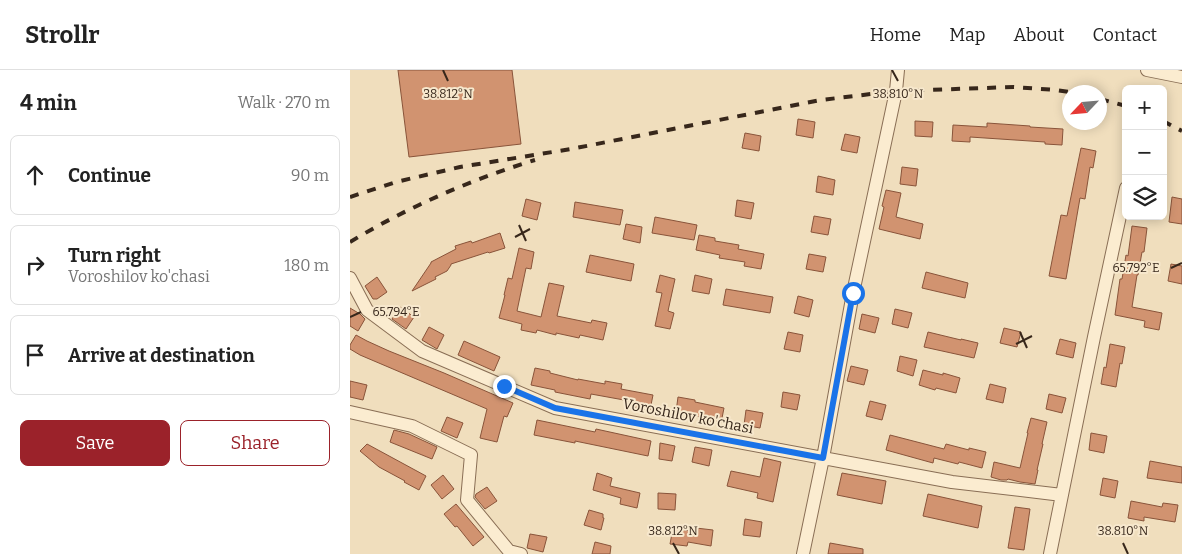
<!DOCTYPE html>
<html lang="en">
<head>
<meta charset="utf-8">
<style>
	body { margin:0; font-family:Bitter,serif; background:#f6f6f6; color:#222 }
	.controls { position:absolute; right:15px; top:15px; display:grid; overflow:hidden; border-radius:8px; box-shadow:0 2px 12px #0003 }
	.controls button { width:45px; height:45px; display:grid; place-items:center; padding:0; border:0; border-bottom:1px solid #e0e0e0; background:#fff; color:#222; font:25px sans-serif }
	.compass { position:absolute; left:712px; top:15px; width:45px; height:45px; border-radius:50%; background:#fff; box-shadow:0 2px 12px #0003; rotate:244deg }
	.stop { position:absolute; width:15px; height:15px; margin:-11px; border:4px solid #1a73e8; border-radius:50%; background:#fff }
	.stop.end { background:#1a73e8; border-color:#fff; box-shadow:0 1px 5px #0008 }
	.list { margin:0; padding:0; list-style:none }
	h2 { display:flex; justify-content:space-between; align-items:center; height:65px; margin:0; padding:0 20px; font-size:21px }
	h2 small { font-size:16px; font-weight:400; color:#767676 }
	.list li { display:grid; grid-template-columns:32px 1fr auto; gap:15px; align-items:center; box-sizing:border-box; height:80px; margin:0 10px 10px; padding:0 10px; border:1px solid #e0e0e0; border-radius:8px }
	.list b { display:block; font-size:19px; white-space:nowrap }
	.list p { margin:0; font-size:16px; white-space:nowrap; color:#767676 }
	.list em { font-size:16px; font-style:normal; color:#767676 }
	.actions { display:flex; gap:10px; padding:15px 20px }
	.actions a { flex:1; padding:11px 0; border:1px solid #9b222a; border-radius:8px; text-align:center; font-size:18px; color:#9b222a }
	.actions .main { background:#9b222a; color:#fff }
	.icon { flex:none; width:28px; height:28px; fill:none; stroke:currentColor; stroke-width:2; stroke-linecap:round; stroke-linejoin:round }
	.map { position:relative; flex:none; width:832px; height:484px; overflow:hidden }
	header { display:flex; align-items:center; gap:30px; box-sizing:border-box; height:70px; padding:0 25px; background:#fff; border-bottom:1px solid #e0e0e0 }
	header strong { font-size:24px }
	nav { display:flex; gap:28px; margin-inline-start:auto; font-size:18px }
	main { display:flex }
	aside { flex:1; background:#fff }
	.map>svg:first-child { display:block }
</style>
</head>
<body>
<header>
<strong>Strollr</strong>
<nav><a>Home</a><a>Map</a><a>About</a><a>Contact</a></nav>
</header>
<main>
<aside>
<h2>4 min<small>Walk · 270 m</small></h2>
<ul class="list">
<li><svg class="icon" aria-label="ahead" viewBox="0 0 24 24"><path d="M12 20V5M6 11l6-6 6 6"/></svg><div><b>Continue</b></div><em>90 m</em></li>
<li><svg class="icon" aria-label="right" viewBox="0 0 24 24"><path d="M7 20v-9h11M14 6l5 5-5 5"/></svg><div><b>Turn right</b><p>Voroshilov ko'chasi</p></div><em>180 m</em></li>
<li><svg class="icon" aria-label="arrive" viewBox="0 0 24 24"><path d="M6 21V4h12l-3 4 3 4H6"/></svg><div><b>Arrive at destination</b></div></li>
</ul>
<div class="actions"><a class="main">Save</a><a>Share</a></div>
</aside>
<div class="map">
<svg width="832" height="484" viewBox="0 0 832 484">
	<rect width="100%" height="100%" fill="#f0debd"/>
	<!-- building -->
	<path fill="#d19370" stroke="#89543a" d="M48,0H162L171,74L59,87Z
		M448,49L465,52L463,68L446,65Z
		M565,51L583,52L582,67L565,66Z
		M637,53L680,56V57L713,59L712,75L695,74V72L620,67V72L602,71L603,55L637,57Z
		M395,63L411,66L409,81L392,78Z
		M495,64L510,67L507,83L491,80Z
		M731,78L746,81L743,98L740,97L735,129L730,128L716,209L699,206L711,145L717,146Z
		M552,97L568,99L566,116L550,114Z
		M468,106L485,110L483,125L466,122Z
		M536,120L551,123L546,147L573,154L570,169L529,159L534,137L532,136Z
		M822,127L832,129V154L819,152Z
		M176,129L191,133L187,150L172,146Z
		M387,130L404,133L401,149L385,146Z
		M225,132L273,140L270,155L223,147Z
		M464,146L481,149L478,165L461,162Z
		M305,147L347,155L344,170L302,163Z
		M276,154L292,157L290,173L273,169Z
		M782,156L797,158L794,182H792L788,205H787L782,237L812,243L809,260L794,257L795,251L765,245L770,209H772L776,185L778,186Z
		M150,163L155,178L139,183L138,182L101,194V195L97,201L85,207L86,209L62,221L81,193V192L106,179L105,176L121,171L122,173Z
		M349,165L365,168V171L389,175L388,179L414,184L411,199L394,196L395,192L369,188L370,185L346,180Z
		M169,178L184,182L181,199L176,198L167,241L191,247L199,213L214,216L207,246L241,253L242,250L257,253L253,270L230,265L229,268L206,263V265L187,260L186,263L171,260L172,254L149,248L155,225H154L158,208L162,209Z
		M459,184L476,187L473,202L456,199Z
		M240,185L284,194L281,211L236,202Z
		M821,194L832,196V214L818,211Z
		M576,202L618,213L615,228L572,218Z
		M310,205L325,209L318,241L324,243L320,259L305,256L312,223L306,222Z
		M345,205L362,209L359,224L342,221Z
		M27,207L37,222L27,229H23L15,216Z
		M376,219L423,227L420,243L373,235Z
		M448,226L463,230L459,247L444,243Z
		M50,237L64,247L56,259L42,249Z
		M0,238L10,244L15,249L8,261L0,256Z
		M545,239L562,243L558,258L542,254Z
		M512,244L529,248L525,263L509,259Z
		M79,257L94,265L87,279L72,270Z
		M654,258L671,262L667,277L650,273Z
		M438,262L453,265L450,282L434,279Z
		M578,262L611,270V269L628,273L624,288L574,277Z
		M6,265L17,271L39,281L94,303L163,333L157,347L154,346L147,372L130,368L137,339L10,285L0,279V275Z
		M710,269L726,273L723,288L706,284Z
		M114,271L150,287L144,301L108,285Z
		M760,274L775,277L772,294L770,293L766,317L751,314L754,297L756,298Z
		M550,286L567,290L563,306L547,301Z
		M501,296L518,300L514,315L497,311Z
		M185,298L200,301V303L228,310V309L255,314V311L272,314L271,319L303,325L300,340L284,337L285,332L241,324L240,329L205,322V320L181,315Z
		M573,300L593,305V303L610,308L606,323L586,318L585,320L569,315Z
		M0,311L17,315L13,330L0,327Z
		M640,314L656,318L653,333L636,329Z
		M433,322L450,325L447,340L431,337Z
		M699,324L716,328L712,343L696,339Z
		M328,327L345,330V332L374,338L371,353L355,350V348L326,342Z
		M520,331L536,335L532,350L516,346Z
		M396,340L413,343L410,358L394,355Z
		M97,347L113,353L107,368L91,361Z
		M681,348L697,352L692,374H693L687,400H688L685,414L670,412L658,409L657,410H651L641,407L644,392L670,398L678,363H677Z
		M187,350L245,362L246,359L301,371L298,386L225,371V373L184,365Z
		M44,360L59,364L87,377L82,389L40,372Z
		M741,363L757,366L754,383L739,380Z
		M540,365L594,379L596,374L619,380V378L636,382L632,398L609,392L608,394L584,388L583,393L536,380Z
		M310,373L325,376L322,391L309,389Z
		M17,374L76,406L69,420L54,412L55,411L29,397L10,381Z
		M345,377L362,380L359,396L342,392Z
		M414,388L431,392L423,432L407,428L408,423L377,416L381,401L410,407Z
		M800,391L832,397V413L797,408Z
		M247,403L262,408L260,416L290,423L287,438L270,434L271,428L243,420Z
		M492,403L536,411L532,434L487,425Z
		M93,405L104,419L92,429L81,415Z
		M753,408L768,411L765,428L750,425Z
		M137,417L147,431L135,439L125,427L126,424Z
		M308,423L326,424L325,440L308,439Z
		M578,424L632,436L628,458L573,446Z
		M781,431L812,437L813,433L828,435L825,452L794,447V451L778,448Z
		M106,434L134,467L123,476L107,456L105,457L94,444Z
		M665,437L680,439L674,480L658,478Z
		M239,440L253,444V448H254L251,460L234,455Z
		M395,449L412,452L410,467L393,465Z
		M323,458L346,462V458L363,460L361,476L338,472L337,476L320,474Z
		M180,464L197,467L193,482L177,478Z
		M245,472L261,476L260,484H242Z
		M480,473L513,479V484H478Z"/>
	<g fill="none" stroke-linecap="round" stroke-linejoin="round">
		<defs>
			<path id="minor" d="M797,0L832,7
				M0,208L17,240L72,281L205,338L602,412L712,425
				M0,342L62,356L121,385L117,430L159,481L171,484
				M453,484L473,388L503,223L546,21L548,0
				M700,484L744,267L776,118"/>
		</defs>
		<!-- minor casing -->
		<use href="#minor" stroke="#896e55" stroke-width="14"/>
		<!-- minor -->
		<use href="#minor" stroke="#fbecd0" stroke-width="12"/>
		<!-- rail -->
		<path stroke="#37271b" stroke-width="4" stroke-dasharray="9 9" stroke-linecap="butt" d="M750,29L776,36
			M813,51L832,61
			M0,127L46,112L110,97L221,79L471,30L546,21L664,17L706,20L720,22
			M0,172C58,137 120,110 185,90"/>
	</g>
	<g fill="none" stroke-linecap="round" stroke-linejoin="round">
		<!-- route -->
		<path stroke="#1a73e8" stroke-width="6" d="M154,316L205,338L473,388L503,223"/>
	</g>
	<!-- ticks -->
	<path fill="none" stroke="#37271b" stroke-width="2" d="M93,0L98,11M542,0L548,11M169,155L176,171M165,167L180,159M821,198L832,193M0,247L11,242M670,262L677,278M666,274L682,266M323,473L329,484M773,473L778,484"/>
	<g text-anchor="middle" stroke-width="4" stroke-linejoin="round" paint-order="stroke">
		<!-- street labels -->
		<g font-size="15" fill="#37271b" stroke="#f7e8cd">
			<text transform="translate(338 346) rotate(11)" y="5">Voroshilov ko'chasi</text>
		</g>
	</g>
	<g font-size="12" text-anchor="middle" fill="#37271b" stroke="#f7e8cd" stroke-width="4" stroke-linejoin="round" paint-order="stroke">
		<text x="98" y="28">38.812°N</text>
		<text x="548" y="28">38.810°N</text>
		<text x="786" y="202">65.792°E</text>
		<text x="46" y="246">65.794°E</text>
		<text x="323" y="465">38.812°N</text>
		<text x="773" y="465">38.810°N</text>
	</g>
</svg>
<div class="controls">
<button>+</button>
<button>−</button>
<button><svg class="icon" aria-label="layers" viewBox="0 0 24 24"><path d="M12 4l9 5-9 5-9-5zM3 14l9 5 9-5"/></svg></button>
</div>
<svg class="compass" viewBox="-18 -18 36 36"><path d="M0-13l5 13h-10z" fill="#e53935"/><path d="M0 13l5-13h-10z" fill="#767676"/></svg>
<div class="stop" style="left:503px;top:223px"></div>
<div class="stop end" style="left:154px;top:316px"></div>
</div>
</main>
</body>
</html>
